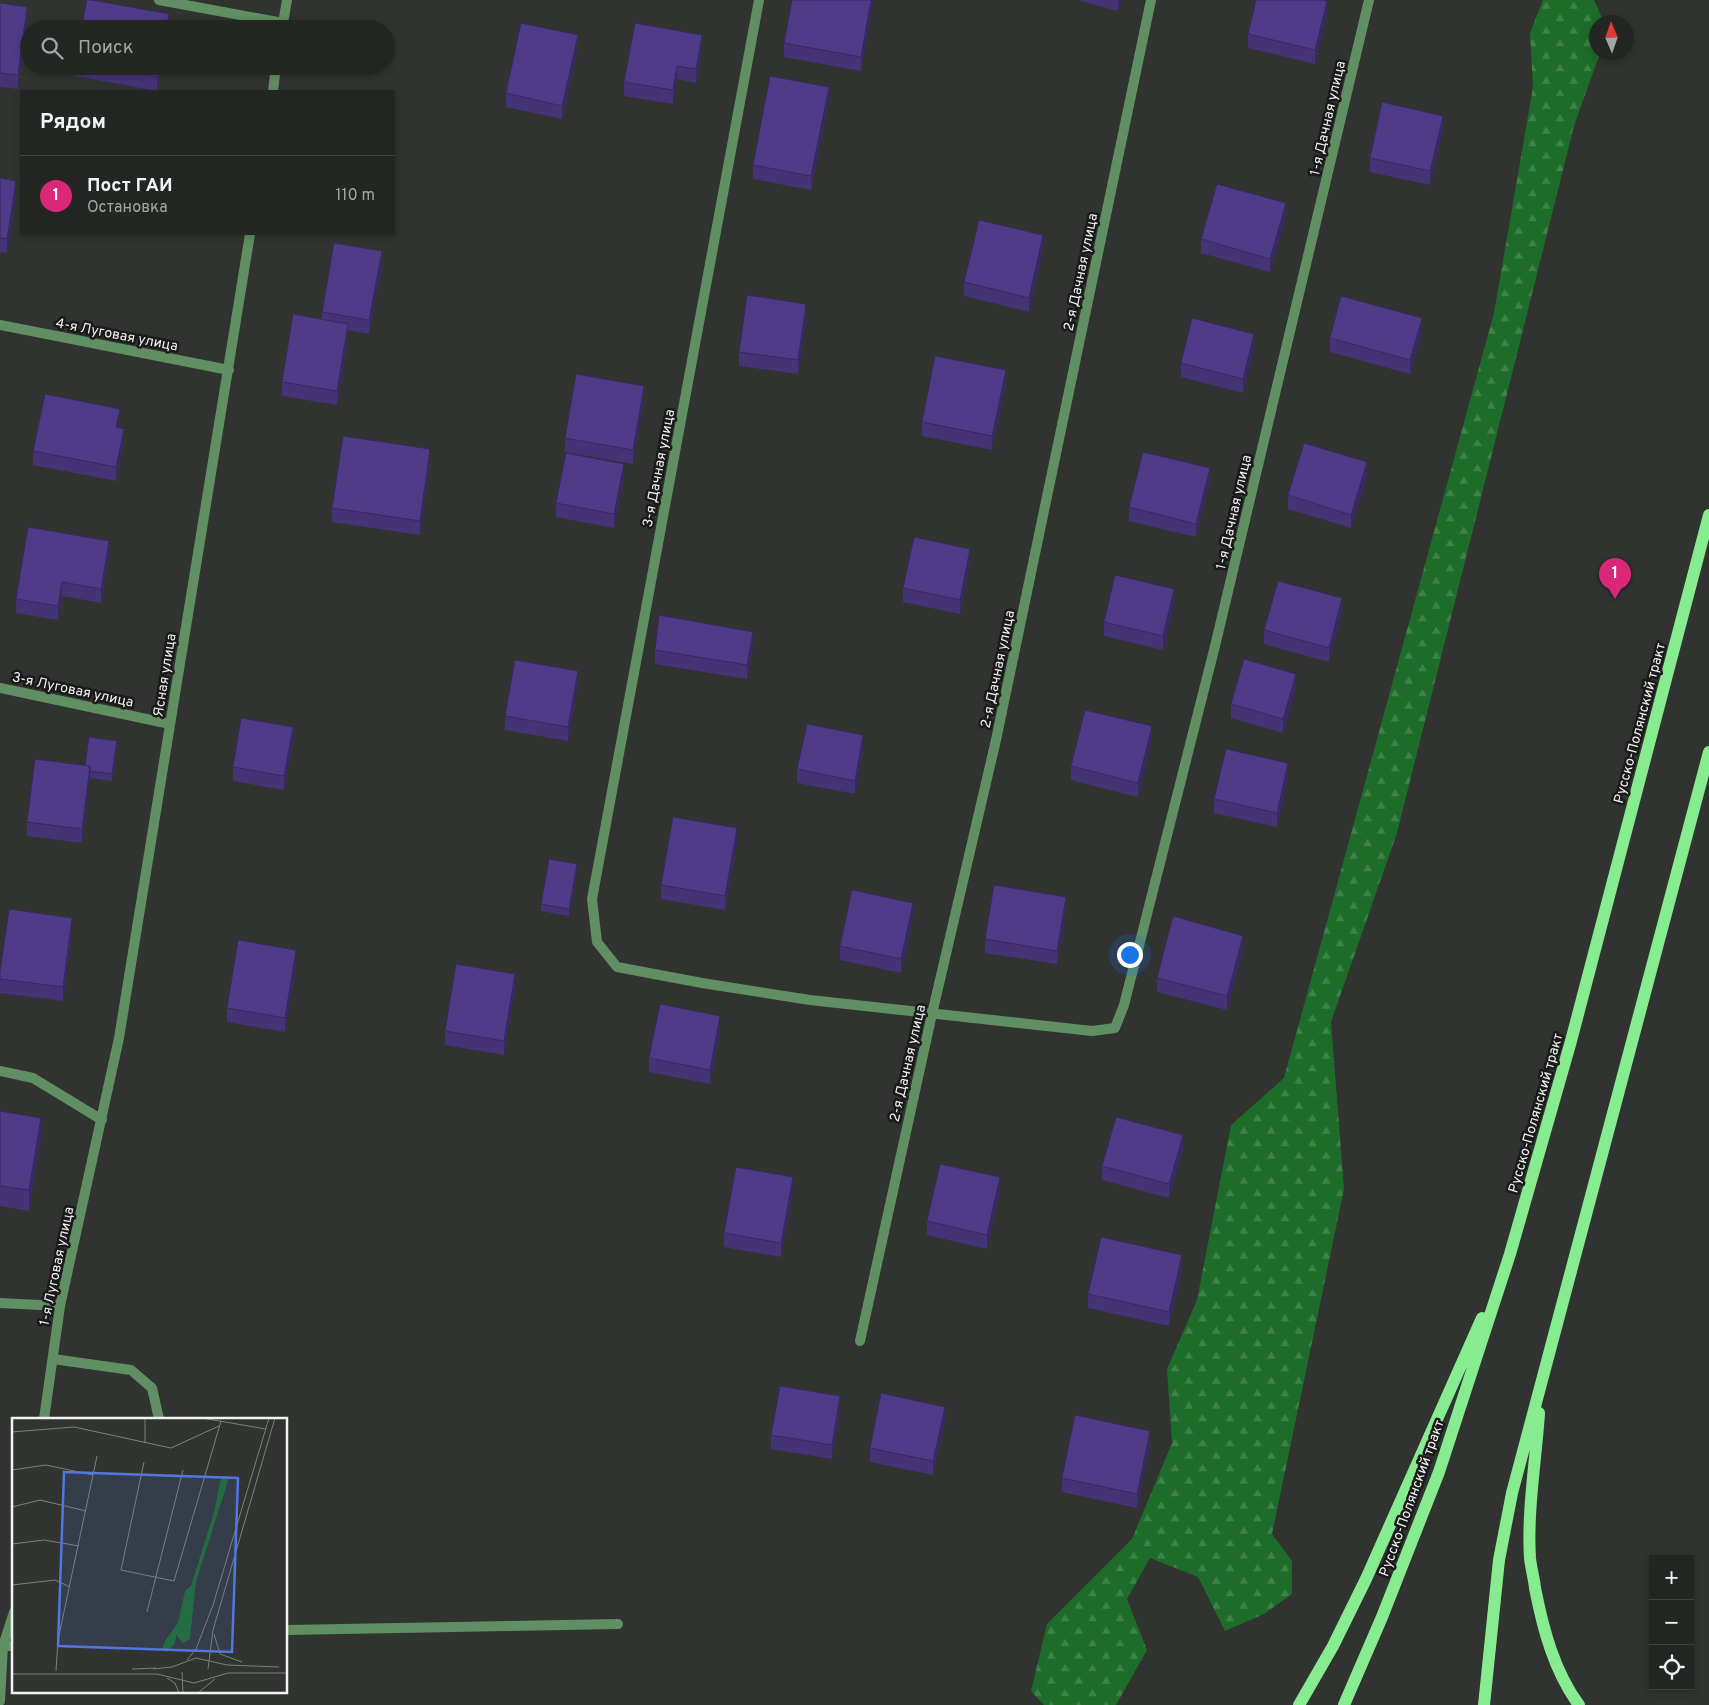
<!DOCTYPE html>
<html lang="ru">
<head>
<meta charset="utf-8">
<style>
	body { margin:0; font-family:Overpass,sans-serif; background:#303231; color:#f1f3f6 }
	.controls { position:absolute; right:15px; bottom:15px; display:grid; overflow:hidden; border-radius:0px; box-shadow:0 2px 8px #0003 }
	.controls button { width:45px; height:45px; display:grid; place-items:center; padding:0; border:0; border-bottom:1px solid #414341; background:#242624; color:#f1f3f6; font:25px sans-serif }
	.compass { position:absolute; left:1589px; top:15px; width:45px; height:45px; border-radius:50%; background:#242624; box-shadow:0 2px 8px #0003; rotate:358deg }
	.you { position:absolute; left:1129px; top:954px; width:18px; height:18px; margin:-12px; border:4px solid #fff; border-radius:50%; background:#1a73e8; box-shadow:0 0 0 8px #1a73e833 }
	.badge { display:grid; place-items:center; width:32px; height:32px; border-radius:50%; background:#db2777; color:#fff; font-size:16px; font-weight:700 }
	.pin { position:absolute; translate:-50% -41px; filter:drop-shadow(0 1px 2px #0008) }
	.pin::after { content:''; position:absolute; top:26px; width:18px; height:15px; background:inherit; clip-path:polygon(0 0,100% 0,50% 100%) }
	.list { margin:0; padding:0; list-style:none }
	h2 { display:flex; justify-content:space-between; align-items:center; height:65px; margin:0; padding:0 20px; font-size:21px }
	h2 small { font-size:16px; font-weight:400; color:#a3a5a6 }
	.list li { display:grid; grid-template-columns:32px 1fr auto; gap:15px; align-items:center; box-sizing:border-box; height:80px; padding:0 20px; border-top:1px solid #414341 }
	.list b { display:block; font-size:19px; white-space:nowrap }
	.list p { margin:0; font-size:16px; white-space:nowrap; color:#a3a5a6 }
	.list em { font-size:16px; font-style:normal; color:#a3a5a6 }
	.icon { flex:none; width:28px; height:28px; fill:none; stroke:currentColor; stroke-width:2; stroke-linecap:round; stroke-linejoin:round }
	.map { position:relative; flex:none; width:1709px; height:1705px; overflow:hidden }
	.search { position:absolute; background:#242624; box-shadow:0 2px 8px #0003; left:20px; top:20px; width:375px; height:55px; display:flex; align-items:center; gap:12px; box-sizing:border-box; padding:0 18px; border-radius:28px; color:#a3a5a6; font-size:19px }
	.panel { position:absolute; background:#242624; box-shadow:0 2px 8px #0003; left:20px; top:90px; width:375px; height:145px; border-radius:0px }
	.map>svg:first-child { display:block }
</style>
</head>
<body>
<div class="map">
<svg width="1709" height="1705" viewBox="0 0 1709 1705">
	<defs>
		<pattern id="forest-firs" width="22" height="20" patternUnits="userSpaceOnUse" patternTransform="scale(1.25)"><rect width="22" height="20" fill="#1d6c2a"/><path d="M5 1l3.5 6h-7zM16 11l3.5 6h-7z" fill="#3e8149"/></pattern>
	</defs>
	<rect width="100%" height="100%" fill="#303330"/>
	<!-- forest -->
	<path fill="url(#forest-firs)" d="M1543,0H1594L1604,22H1596V52L1600,53L1574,126L1397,833L1331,1022L1344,1189L1272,1534L1292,1561V1594L1264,1614L1225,1631L1198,1577L1150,1558L1127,1599L1147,1650L1116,1705H1044L1031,1691L1047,1624L1132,1539L1172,1443L1167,1369L1197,1300L1231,1125L1284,1078L1494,313L1533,87L1530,33Z"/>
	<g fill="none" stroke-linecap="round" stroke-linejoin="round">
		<!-- service -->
		<path stroke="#608f63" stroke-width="10" d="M0,1303L60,1306
			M53,1359L131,1370L152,1388L159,1419
			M286,1630L618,1624
			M0,1646H14"/>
		<!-- minor -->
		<path stroke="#608f63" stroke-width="10" d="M159,0L283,23
			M759,0L592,899L597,942L617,967L702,983L810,1000L1092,1031L1115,1028L1124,1005L1215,646L1369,0
			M282,29L287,0
			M273,91L276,66
			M0,325L229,370
			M0,688L170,724
			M0,1071L33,1078L102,1120
			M860,1341L932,1014L996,740L1151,0
			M44,1419L60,1306L119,1038L250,234
			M0,1701L3,1646L14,1612"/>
		<!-- primary -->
		<path stroke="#87ec90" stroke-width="12" d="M1539,1413C1536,1459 1527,1511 1530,1558C1531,1568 1534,1578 1535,1588C1543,1629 1554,1671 1579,1705
			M1299,1705L1333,1646L1366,1579L1482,1318
			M1344,1705L1382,1617L1439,1472L1510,1254L1571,1041L1709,515
			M1484,1705L1499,1560L1512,1493L1709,752"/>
	</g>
	<!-- wall -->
	<path fill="#453376" d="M873,0L861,71L784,57V43Z
		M1077,0H1121L1118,11Z
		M0,3L27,20L18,89L0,87Z
		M1327,15L1315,64L1248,48V34Z
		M578,49L562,119L506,107V93Z
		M702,49L696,83L677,79L673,104L624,96V82Z
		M75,66H162L157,91L75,76Z
		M829,101L811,190L753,179V165Z
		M1443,130L1430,185L1370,172V158Z
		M0,178L16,195L7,253L0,252Z
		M1286,217L1270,272L1201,253V239Z
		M1043,249L1029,312L964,296V282Z
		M382,265L369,334L348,330V338L337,405L282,396V382L322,319V312Z
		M806,318L798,374L739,366V352Z
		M1422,331L1410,374L1330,352V338Z
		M1254,347L1243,393L1181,377V363Z
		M1006,384L992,450L922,436V422Z
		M644,399L633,464L565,452V438Z
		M120,423L119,428L124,443L116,481L33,465V451Z
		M430,463L420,535L332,522V508Z
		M1367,476L1351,528L1288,509V495Z
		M624,478L614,528L556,517V503Z
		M1210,482L1196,537L1129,521V507Z
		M109,554L101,603L62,596L58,620L16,613V599Z
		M970,563L960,614L903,602V588Z
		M1174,603L1163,650L1104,636V622Z
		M1342,612L1329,662L1264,644V630Z
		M753,646L747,679L655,664V650Z
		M578,685L568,741L505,730V716Z
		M1296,688L1283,733L1231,718V704Z
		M1152,740L1138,797L1071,780V766Z
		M293,741L284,790L233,781V767Z
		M117,748L112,781L90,778L82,843L27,836V822L85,765Z
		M863,749L855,794L797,783V769Z
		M1288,777L1277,827L1214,813V799Z
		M737,842L725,910L661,899V885Z
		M577,871L569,916L541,911V904Z
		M1066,911L1057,964L985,953V939Z
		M913,917L901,973L840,960V946Z
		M72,932L63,1001L0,993V972Z
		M1243,950L1227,1010L1157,992V978Z
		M296,963L285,1032L227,1022V1008Z
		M515,988L504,1055L445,1045V1031Z
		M720,1030L710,1084L649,1072V1058Z
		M0,1111L41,1138L29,1211L0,1206Z
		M1183,1149L1169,1198L1102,1180V1166Z
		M793,1191L781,1257L724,1247V1233Z
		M1000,1191L987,1249L927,1235V1221Z
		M1182,1269L1169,1326L1088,1308V1294Z
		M840,1410L832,1459L771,1449V1435Z
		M945,1421L933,1475L870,1462V1448Z
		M1150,1445L1137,1508L1062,1492V1478Z"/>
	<!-- shaded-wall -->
	<path fill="#382960" d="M871,0H873V3L861,71V57Z
		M1118,0H1121L1118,11Z
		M1327,1V15L1315,64V50Z
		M27,7V20L18,89V75Z
		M169,14V29H166Z
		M578,35V49L562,119V106Z
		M702,35V49L696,83V69Z
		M159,66H162L157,91V77Z
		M677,66V79L673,104V90Z
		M829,87V101L811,190V176Z
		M1443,116V130L1430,185V171Z
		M16,181V195L7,253V239Z
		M1286,203V217L1270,272V259Z
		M1043,235V249L1029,312V298Z
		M382,251V265L369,334V320Z
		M806,304V318L798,374V360Z
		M1422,318V331L1410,374V360Z
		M348,324V338L337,405V391Z
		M1254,334V347L1243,393V379Z
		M1006,370V384L992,450V436Z
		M644,386V399L633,464V450Z
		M120,409V423L116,441V427Z
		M124,429V443L116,481V467Z
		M430,449V463L420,535V521Z
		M1367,462V476L1351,528V515Z
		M624,464V478L614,528V514Z
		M1210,468V482L1196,537V524Z
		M109,541V554L101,603V589Z
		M970,549V563L960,614V600Z
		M62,582V596L58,620V606Z
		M1174,589V603L1163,650V636Z
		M1342,598V612L1329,662V648Z
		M753,632V646L747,679V665Z
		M578,671V685L568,741V727Z
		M1296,674V688L1283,733V719Z
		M1152,726V740L1138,797V783Z
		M293,727V741L284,790V776Z
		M863,735V749L855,794V781Z
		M117,741V748L112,781V774Z
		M1288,763V777L1277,827V813Z
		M90,766V780L82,843V829Z
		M737,828V842L725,910V896Z
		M577,864V871L569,916V909Z
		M1066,897V911L1057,964V951Z
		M913,903V917L901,973V959Z
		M72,918V932L63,1001V987Z
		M1243,936V950L1227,1010V996Z
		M296,950V963L285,1032V1018Z
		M515,974V988L504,1055V1041Z
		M720,1016V1030L710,1084V1070Z
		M41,1118V1138L29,1211V1190Z
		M1183,1135V1149L1169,1198V1184Z
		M793,1177V1191L781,1257V1243Z
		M1000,1177V1191L987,1249V1235Z
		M1182,1255V1269L1169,1326V1312Z
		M840,1396V1410L832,1459V1445Z
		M945,1407V1421L933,1475V1461Z
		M1150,1431V1445L1137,1508V1494Z"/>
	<!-- building -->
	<path fill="#503b89" stroke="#382960" d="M87,0H92L169,14L166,29H81Z
		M792,0H871L861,57L784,43Z
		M1256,0H1323L1327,1L1315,50L1248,34Z
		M0,3L27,7L18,75L0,73Z
		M521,23L578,35L562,106L506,93Z
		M635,23L702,35L696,69L677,66L673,90L624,82Z
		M96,66H159L157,77Z
		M770,76L829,87L811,176L753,165Z
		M1382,102L1443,116L1430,171L1370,158Z
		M0,178L16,181L7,239L0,238Z
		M1217,184L1286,203L1270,259L1201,239Z
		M979,220L1043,235L1029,298L964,282Z
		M334,243L382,251L369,320L322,312Z
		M747,295L806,304L798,360L739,352Z
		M1341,296L1422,318L1410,360L1330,338Z
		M293,314L348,324L337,391L282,382Z
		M1192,318L1254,334L1243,379L1181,363Z
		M935,356L1006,370L992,436L922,422Z
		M576,374L644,386L633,450L565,438Z
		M45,394L120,409L116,427L124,429L116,467L33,451Z
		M343,436L430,449L420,521L332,508Z
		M1304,443L1367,462L1351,515L1288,495Z
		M1143,452L1210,468L1196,524L1129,507Z
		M566,453L624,464L614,514L556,503Z
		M28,527L109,541L101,589L62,582L58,606L16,599Z
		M914,537L970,549L960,600L903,588Z
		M1115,575L1174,589L1163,636L1104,622Z
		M1278,581L1342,598L1329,648L1264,630Z
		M659,615L753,632L747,665L655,650Z
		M1244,659L1296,674L1283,719L1231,704Z
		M515,660L578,671L568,727L505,716Z
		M1085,710L1152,726L1138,783L1071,766Z
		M241,718L293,727L284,776L233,767Z
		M807,724L863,735L855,781L797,769Z
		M89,737L117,741L112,774L90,771V766L85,765Z
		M1226,749L1288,763L1277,813L1214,799Z
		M35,759L90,766L82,829L27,822Z
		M673,817L737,828L725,896L661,885Z
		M549,859L577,864L569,909L541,904Z
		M994,885L1066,897L1057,951L985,939Z
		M852,890L913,903L901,959L840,946Z
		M9,909L72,918L63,987L0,979V972Z
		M1173,916L1243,936L1227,996L1157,978Z
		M238,940L296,950L285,1018L227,1008Z
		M456,964L515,974L504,1041L445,1031Z
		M660,1004L720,1016L710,1070L649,1058Z
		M0,1111L41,1118L29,1190L0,1186Z
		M1116,1117L1183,1135L1169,1184L1102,1166Z
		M940,1164L1000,1177L987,1235L927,1221Z
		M736,1167L793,1177L781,1243L724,1233Z
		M1101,1237L1182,1255L1169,1312L1088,1294Z
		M780,1386L840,1396L832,1445L771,1435Z
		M881,1393L945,1407L933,1461L870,1448Z
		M1075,1415L1150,1431L1137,1494L1062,1478Z"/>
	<g text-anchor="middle" stroke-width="5" stroke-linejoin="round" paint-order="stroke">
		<!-- street labels -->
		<g font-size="14" fill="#f1f2f1" stroke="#191a19">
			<text transform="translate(1327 118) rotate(-77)" y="5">1-я Дачная улица</text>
			<text transform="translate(1080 272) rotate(-78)" y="5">2-я Дачная улица</text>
			<text transform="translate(117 334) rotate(11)" y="5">4-я Луговая улица</text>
			<text transform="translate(658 468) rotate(-79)" y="5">3-я Дачная улица</text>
			<text transform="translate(1233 512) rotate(-77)" y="5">1-я Дачная улица</text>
			<text transform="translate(997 669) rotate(-78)" y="5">2-я Дачная улица</text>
			<text transform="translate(164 675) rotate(-81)" y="5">Ясная улица</text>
			<text transform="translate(73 689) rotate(12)" y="5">3-я Луговая улица</text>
			<text transform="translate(1639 723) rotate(-75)" y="5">Русско-Полянский тракт</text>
			<text transform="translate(907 1063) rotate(-77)" y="5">2-я Дачная улица</text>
			<text transform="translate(1535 1113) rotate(-74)" y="5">Русско-Полянский тракт</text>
			<text transform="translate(56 1266) rotate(-78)" y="5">1-я Луговая улица</text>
			<text transform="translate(1411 1498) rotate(-70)" y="5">Русско-Полянский тракт</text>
		</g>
	</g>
	<!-- overview -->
	<g transform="translate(12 1418)">
		<rect width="275" height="275" fill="#303330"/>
		<path d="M214,58L216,63L184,163L178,221L171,225L164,217L163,226L154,234L151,230L153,223L166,205L173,173L179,168L203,91L208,63Z" fill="#1d6c2a"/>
		<path fill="none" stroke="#7d7f7d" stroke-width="1" d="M133,0V25M190,0L254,11M0,14L62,9L159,30L207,8M132,44L109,152L162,163L209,3M0,52L34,47L81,57M0,89L28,82L74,93M0,126L32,122L67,128M0,167L43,162L58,169M135,194L171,52M202,216L208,236L230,244M175,242L184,231L201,187L257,0M120,251L144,250M141,251L160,249L184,240L215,247L267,249M196,251L201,212L263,0M44,253L46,222L85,38M170,254L171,275M0,256H145L182,265L216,255H275M155,260L163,265L167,275M186,275L203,261"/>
		<path fill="#5277de" fill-opacity="0.15" stroke="#5277de" stroke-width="2.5" d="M52,54L226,60L220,234L46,228Z"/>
		<rect width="275" height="275" fill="none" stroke="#f1f2f1" stroke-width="2.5"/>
	</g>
</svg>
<div class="controls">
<button>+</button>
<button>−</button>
<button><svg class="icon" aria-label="locate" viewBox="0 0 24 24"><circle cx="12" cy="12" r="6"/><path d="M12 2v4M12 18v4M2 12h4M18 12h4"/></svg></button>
</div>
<svg class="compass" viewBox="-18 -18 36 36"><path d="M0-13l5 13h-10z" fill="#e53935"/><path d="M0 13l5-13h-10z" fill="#a3a5a6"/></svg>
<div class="you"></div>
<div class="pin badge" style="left:1615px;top:599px">1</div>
<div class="search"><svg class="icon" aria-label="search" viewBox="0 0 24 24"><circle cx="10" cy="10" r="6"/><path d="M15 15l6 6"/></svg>Поиск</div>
<section class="panel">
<h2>Рядом<small></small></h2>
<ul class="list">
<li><span class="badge">1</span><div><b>Пост ГАИ</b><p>Остановка</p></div><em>110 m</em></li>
</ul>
</section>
</div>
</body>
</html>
